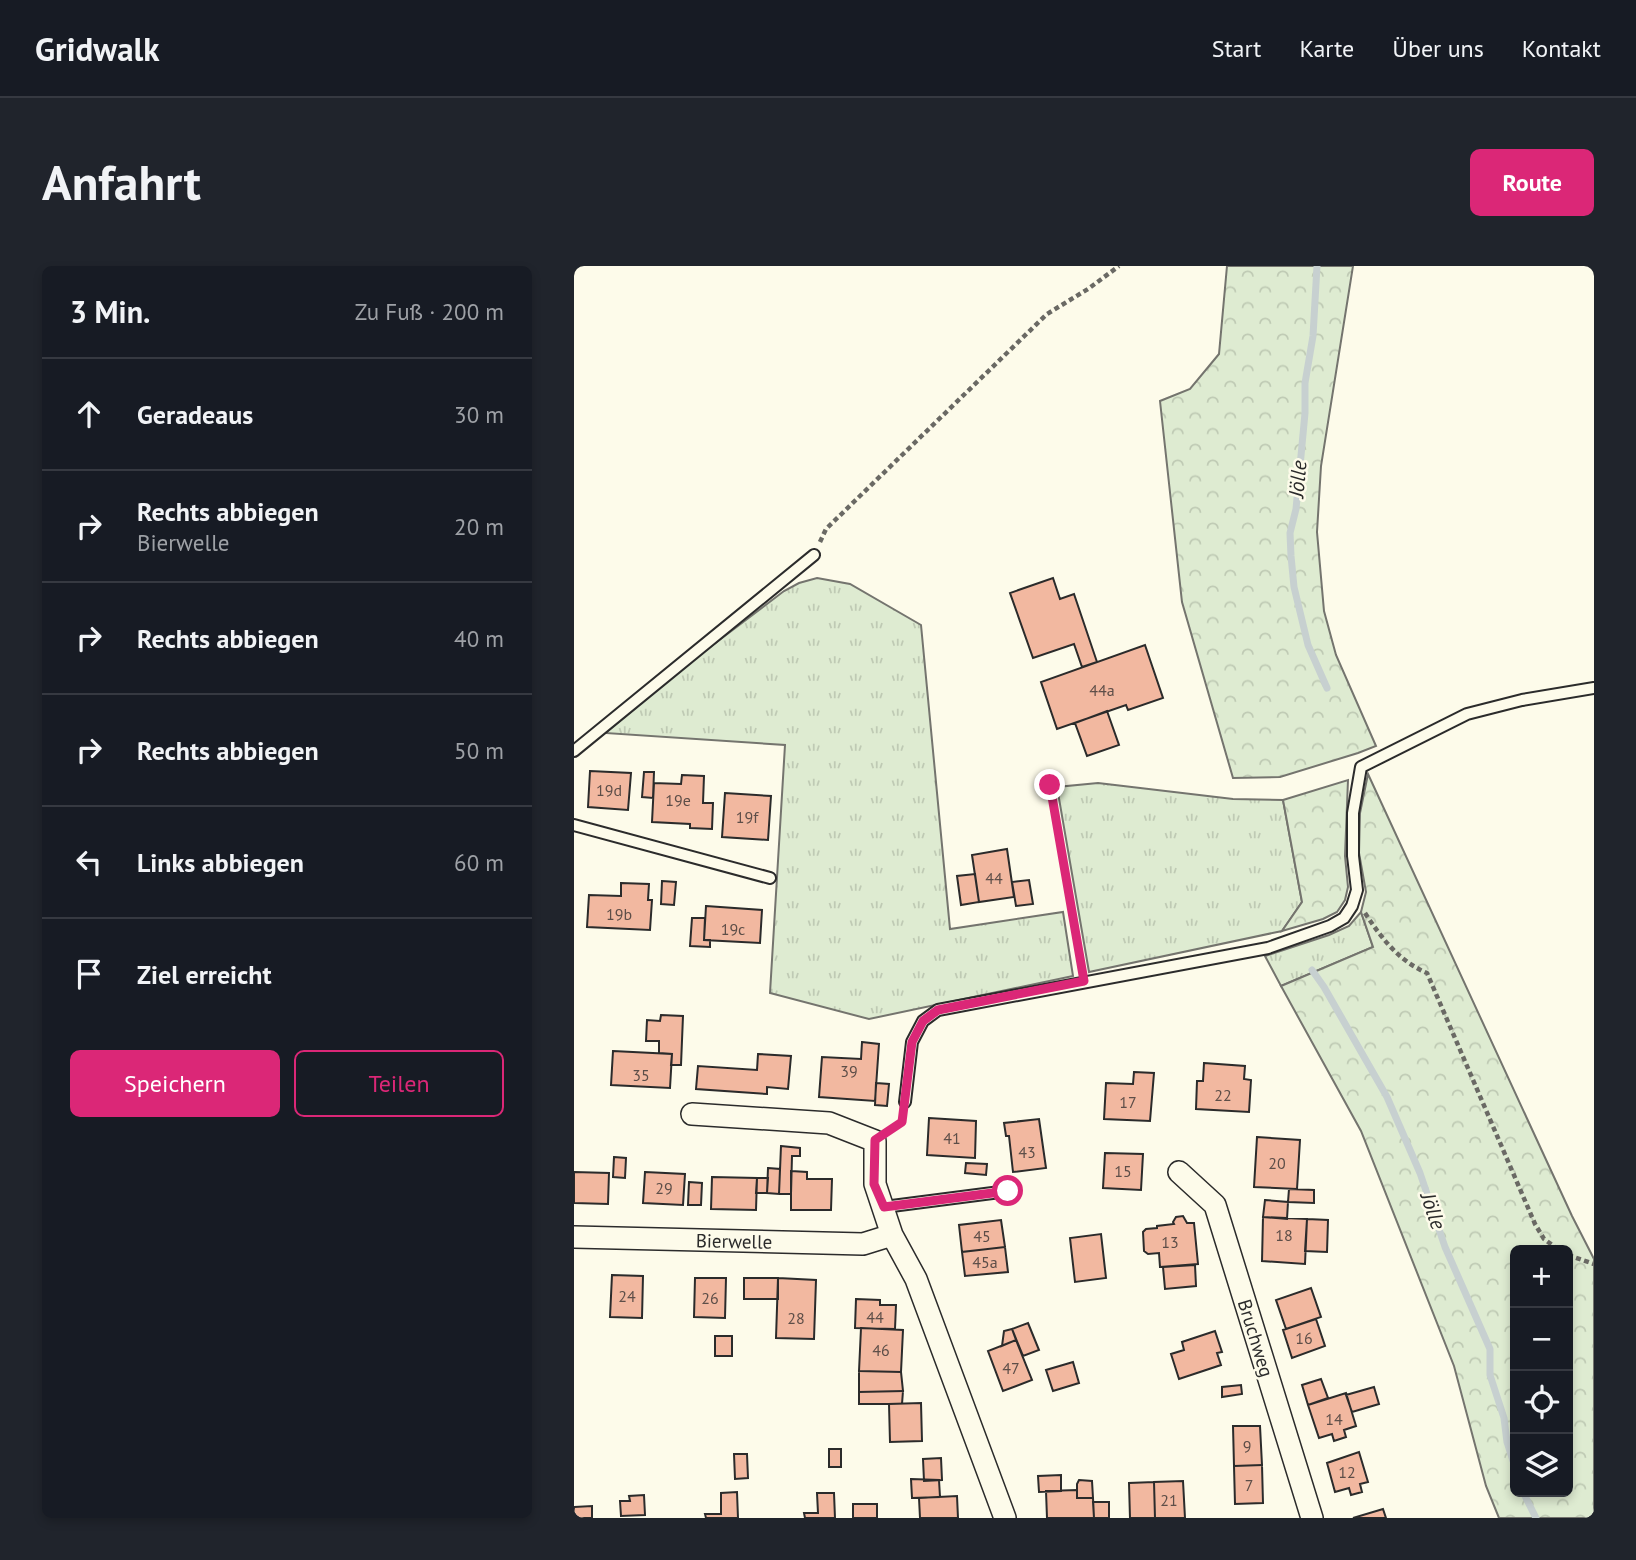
<!DOCTYPE html>
<html lang="de">
<head>
<meta charset="utf-8">
<style>
	body { margin:0; font-family:"PT Sans",sans-serif; background:#20242c; color:#f1f3f6 }
	.controls { position:absolute; right:21px; bottom:21px; display:grid; overflow:hidden; border-radius:10px; box-shadow:0 4px 10px #0003 }
	.controls button { width:63px; height:63px; display:grid; place-items:center; padding:0; border:0; border-bottom:2px solid #363941; background:#171b24; color:#f1f3f6; font:35px sans-serif }
	.stop { position:absolute; width:21px; height:21px; margin:-16px; border:5px solid #db2777; border-radius:50%; background:#fff }
	.stop.end { background:#db2777; border-color:#fff; box-shadow:0 2px 7px #0008 }
	.list { margin:0; padding:0; list-style:none }
	h2 { display:flex; justify-content:space-between; align-items:center; height:91px; margin:0; padding:0 28px; font-size:30px }
	h2 small { font-size:23px; font-weight:400; color:#9ea1a6 }
	.list li { display:grid; grid-template-columns:46px 1fr auto; gap:21px; align-items:center; box-sizing:border-box; height:112px; padding:0 28px; border-top:2px solid #363941 }
	.list b { display:block; font-size:26px; white-space:nowrap }
	.list p { margin:0; font-size:23px; white-space:nowrap; color:#9ea1a6 }
	.list em { font-size:23px; font-style:normal; color:#9ea1a6 }
	.actions { display:flex; gap:14px; padding:21px 28px }
	.actions a { flex:1; padding:16px 0; border:2px solid #db2777; border-radius:10px; text-align:center; font-size:24px; color:#db2777 }
	.actions .main { background:#db2777; color:#fff }
	.icon { flex:none; width:38px; height:38px; fill:none; stroke:currentColor; stroke-width:2; stroke-linecap:round; stroke-linejoin:round }
	.map { position:relative; flex:none; width:1020px; height:1252px; overflow:hidden; border-radius:10px }
	header { display:flex; align-items:center; gap:42px; box-sizing:border-box; height:98px; padding:0 35px; background:#171b24; border-bottom:2px solid #363941 }
	header strong { font-size:33px }
	nav { display:flex; gap:38px; margin-inline-start:auto; font-size:24px }
	.intro { display:flex; align-items:center; justify-content:space-between; box-sizing:border-box; height:168px; padding:0 42px }
	h1 { margin:0; font-size:49px }
	.button { padding:18px 32px; border-radius:10px; background:#db2777; color:#fff; font-size:24px; font-weight:700 }
	main { display:flex; gap:42px; padding:0 42px }
	aside { flex:1; background:#171b24; border-radius:10px; box-shadow:0 4px 10px #0003 }
	.map>svg:first-child { display:block }
</style>
</head>
<body>
<header>
<strong>Gridwalk</strong>
<nav><a>Start</a><a>Karte</a><a>Über uns</a><a>Kontakt</a></nav>
</header>
<div class="intro"><h1>Anfahrt</h1><a class="button">Route</a></div>
<main>
<aside>
<h2>3 Min.<small>Zu Fuß · 200 m</small></h2>
<ul class="list">
<li><svg class="icon" aria-label="ahead" viewBox="0 0 24 24"><path d="M12 20V5M6 11l6-6 6 6"/></svg><div><b>Geradeaus</b></div><em>30 m</em></li>
<li><svg class="icon" aria-label="right" viewBox="0 0 24 24"><path d="M7 20v-9h11M14 6l5 5-5 5"/></svg><div><b>Rechts abbiegen</b><p>Bierwelle</p></div><em>20 m</em></li>
<li><svg class="icon" aria-label="right" viewBox="0 0 24 24"><path d="M7 20v-9h11M14 6l5 5-5 5"/></svg><div><b>Rechts abbiegen</b></div><em>40 m</em></li>
<li><svg class="icon" aria-label="right" viewBox="0 0 24 24"><path d="M7 20v-9h11M14 6l5 5-5 5"/></svg><div><b>Rechts abbiegen</b></div><em>50 m</em></li>
<li><svg class="icon" aria-label="left" viewBox="0 0 24 24"><path d="M17 20v-9H6M10 6l-5 5 5 5"/></svg><div><b>Links abbiegen</b></div><em>60 m</em></li>
<li><svg class="icon" aria-label="arrive" viewBox="0 0 24 24"><path d="M6 21V4h12l-3 4 3 4H6"/></svg><div><b>Ziel erreicht</b></div></li>
</ul>
<div class="actions"><a class="main">Speichern</a><a>Teilen</a></div>
</aside>
<div class="map">
<svg width="1020" height="1252" viewBox="0 0 1020 1252">
	<defs>
		<pattern id="grass-tufts" width="24" height="20" patternUnits="userSpaceOnUse" patternTransform="scale(1.75)"><rect width="24" height="20" fill="#deebd1"/><path d="M3 7l-1-3M5 7V3M7 7l1-3M15 17l-1-3M17 17v-4M19 17l1-3" fill="none" stroke="#bfcab4"/></pattern>
		<pattern id="forest-crowns" width="20" height="18" patternUnits="userSpaceOnUse" patternTransform="scale(1.75)"><rect width="20" height="18" fill="#deebd1"/><path d="M2 6a3 3 0 1 1 6 0M12 15a3 3 0 1 1 6 0" fill="none" stroke="#bfcab4"/></pattern>
	</defs>
	<rect width="100%" height="100%" fill="#fdfbea"/>
	<!-- grass -->
	<path fill="url(#grass-tufts)" stroke="#74746e" stroke-width="2" d="M243,312L276,318L347,359L376,663L489,646L499,710L295,753L196,727L211,479L31,467L115,397L210,325L225,317Z
		M524,517L659,533L709,534L728,636L708,665L515,706L483,521Z
		M787,646L799,681L707,720L691,690L755,669L775,660Z"/>
	<!-- forest -->
	<path fill="url(#forest-crowns)" stroke="#74746e" stroke-width="2" fill-rule="evenodd" d="M653,0H779L747,200L743,266L750,345L762,389L802,480L784,487L706,511L659,512L608,336L586,135L616,123L645,88Z
		M794,508L998,950L1020,993V1252H925L912,1220L880,1100L787,865L707,720L799,681L787,646L792,626L785,587L786,547ZM941,984H994V1226H941Z
		M774,514L771,590L774,621L771,634L763,646L749,653L708,665L728,636L709,534Z"/>
	<g fill="none" stroke-linecap="round" stroke-linejoin="round">
		<!-- stream -->
		<path stroke="#c7d0d0" stroke-width="7" d="M743,0L739,70L731,117V147L722,243L716,267L717,290L720,321L734,379L753,422
			M738,704L750,721L813,831L846,907L871,981L916,1083V1109L930,1152L933,1176L941,1201
			M949,1226L962,1252"/>
	</g>
	<!-- building -->
	<path fill="#f2b8a0" stroke="#2b2b2b" stroke-width="2" d="M479,312L486,333L500,328L523,396L508,401L500,378L459,392L436,327Z
		M571,379L589,432L554,444L552,439L483,463L467,416Z
		M533,445L545,479L513,490L501,457Z
		M16,505L57,507L54,544L14,541Z
		M70,506H80L79,532L68,531Z
		M108,509L130,510L129,537H139L138,563L116,562V558L78,556L80,517L107,518Z
		M151,527L197,530L194,574L148,571Z
		M433,583L440,631L405,636L398,589Z
		M401,608L405,636L387,639L383,610Z
		M455,614L459,638L442,640L438,616Z
		M88,615L102,616L100,639L87,638Z
		M47,617L75,618L74,634H78L76,664L13,661L15,629L47,630Z
		M132,640L188,644L186,677L130,674Z
		M118,652H131L130,674H136V681L116,680Z
		M87,749L109,750L107,799H97L98,788L85,787V775H72L73,754L86,755Z
		M288,776L305,778L301,835L245,831L248,791L287,793Z
		M39,785L98,788L96,822L37,819Z
		M184,788L217,790L214,823L193,821V828L122,823L124,800L183,804Z
		M630,797L671,800L670,813L677,814L675,846L622,843L623,815H629Z
		M560,806L580,807L576,855L530,853L532,817L559,818Z
		M302,817L315,818L313,840L301,839Z
		M355,852L402,855L401,892L353,889Z
		M465,853L472,902L439,906L435,870H432L430,857Z
		M683,871L726,874L723,923L680,921Z
		M207,880L226,882V890H218L217,928H205Z
		M531,887L569,888L567,924L529,922Z
		M40,891L52,892L51,912L39,911Z
		M392,897L413,898L412,909L391,907Z
		M194,902L206,903L205,928L193,927Z
		M217,905L233,906V913H258L257,944H217Z
		M0,906L35,907L34,938L0,937Z
		M71,906L111,908L109,939L69,937Z
		M138,911L183,912L182,944L137,943Z
		M183,912H194L193,927H182Z
		M115,916L128,917L127,939H114Z
		M715,923L740,924V937L714,936Z
		M691,934L714,936L713,953L689,951Z
		M609,950L613,957H620L624,998L586,1001L585,987L574,988L570,985L569,966L572,963L583,962V960L600,958L599,956L602,951Z
		M689,951L733,953L731,998L688,995Z
		M733,953L754,954L753,986L731,985Z
		M427,954L431,981L388,986L385,959Z
		M527,968L532,1012L501,1016L496,972Z
		M431,981L434,1006L391,1010L388,986Z
		M621,999L622,1020L591,1023L589,1001Z
		M38,1009L69,1010L68,1052L36,1051Z
		M121,1012H152L151,1052L120,1051Z
		M170,1012H204V1033H170Z
		M204,1012L242,1014L240,1073L202,1072Z
		M737,1022L747,1051L712,1063L702,1034Z
		M282,1033L306,1034V1039H322L321,1063L281,1062Z
		M742,1053L751,1080L718,1092L709,1064Z
		M454,1057L465,1084L449,1090L438,1063Z
		M287,1062L329,1064L327,1106L285,1105Z
		M438,1063L442,1074L428,1080L430,1065Z
		M641,1065L648,1086L643,1087L647,1099L605,1113L597,1088L610,1084L608,1076Z
		M141,1070H158V1090H141Z
		M442,1074L458,1114L429,1125L414,1085Z
		M499,1096L505,1117L479,1125L472,1104Z
		M285,1105L327,1106L329,1125L285,1126Z
		M747,1113L754,1132L734,1139L728,1119Z
		M667,1119L668,1128L648,1131V1121Z
		M800,1121L805,1138L778,1146L772,1129Z
		M329,1125L328,1138H285V1126Z
		M772,1127L782,1160L770,1164L772,1171L760,1175L758,1168L745,1172L734,1139Z
		M347,1137L348,1175L316,1176L315,1138Z
		M659,1160H686L688,1199L660,1200Z
		M255,1183H267V1201H255Z
		M785,1186L794,1216L786,1218L788,1226L777,1229L775,1222L761,1226L753,1197Z
		M160,1188H173L174,1212L161,1213Z
		M367,1192L368,1214L350,1215L349,1193Z
		M688,1199L689,1237L661,1238L660,1200Z
		M487,1209V1225L465,1226L464,1210Z
		M337,1213L365,1214L366,1231L338,1232Z
		M505,1214L518,1215L519,1232H503V1218Z
		M609,1215L611,1252H581L580,1216Z
		M580,1216L581,1252H556L555,1217Z
		M503,1224V1232H519L520,1252H473L472,1225Z
		M163,1226L164,1252H132L131,1248H147V1227Z
		M243,1227H260L261,1252H231L230,1247H244Z
		M70,1229L71,1249L47,1250L46,1235H56L55,1230Z
		M383,1230L384,1252H346L345,1232Z
		M519,1236H535V1252H520Z
		M279,1238H303V1252H279Z
		M18,1240V1252H0V1241Z
		M809,1243L812,1252H779Z"/>
	<g fill="none" stroke-linecap="round" stroke-linejoin="round">
		<defs>
			<path id="lane" d="M0,485L240,289
				M0,559L196,612
				M331,836L338,776L349,755L364,744L694,682L756,660L770,652L778,640L783,624L779,590V547L787,501L893,448L948,434L1020,422
				M310,941L434,925"/>
			<path id="street" d="M118,848L255,857L301,875V918L318,969L342,1013L431,1252
				M605,906L641,939L738,1252
				M0,971L289,978L318,969"/>
		</defs>
		<!-- lane casing -->
		<use href="#lane" stroke="#2b2b2b" stroke-width="14"/>
		<!-- street casing -->
		<use href="#street" stroke="#2b2b2b" stroke-width="24"/>
		<!-- path -->
		<path stroke="#6a6964" stroke-width="4.5" stroke-dasharray="5 3.5" stroke-linecap="butt" d="M246,276L252,263L473,48L514,23L545,0
			M467,513L476,519L507,701
			M791,647C808,673 825,695 853,707L961,958L970,973L985,984
			M316,864L328,856V851
			M994,989L1020,998"/>
		<!-- lane -->
		<use href="#lane" stroke="#fdfbea" stroke-width="10"/>
		<!-- street -->
		<use href="#street" stroke="#fdfbea" stroke-width="21"/>
	</g>
	<g fill="none" stroke-linecap="round" stroke-linejoin="round">
		<!-- route -->
		<path stroke="#db2777" stroke-width="9" d="M434,925L310,941L300,918L301,874L328,856L338,776L349,755L364,744L510,715L476,519"/>
	</g>
	<g text-anchor="middle" stroke-width="5" stroke-linejoin="round" paint-order="stroke">
		<!-- number labels -->
		<g font-size="16" fill="#5d4e48">
			<text x="528" y="430">44a</text>
			<text x="35" y="530">19d</text>
			<text x="104" y="540">19e</text>
			<text x="173" y="557">19f</text>
			<text x="420" y="618">44</text>
			<text x="45" y="654">19b</text>
			<text x="159" y="669">19c</text>
			<text x="275" y="811">39</text>
			<text x="67" y="815">35</text>
			<text x="649" y="835">22</text>
			<text x="554" y="842">17</text>
			<text x="378" y="878">41</text>
			<text x="453" y="892">43</text>
			<text x="703" y="903">20</text>
			<text x="549" y="911">15</text>
			<text x="90" y="928">29</text>
			<text x="710" y="975">18</text>
			<text x="408" y="976">45</text>
			<text x="596" y="982">13</text>
			<text x="411" y="1002">45a</text>
			<text x="53" y="1036">24</text>
			<text x="136" y="1038">26</text>
			<text x="301" y="1057">44</text>
			<text x="222" y="1058">28</text>
			<text x="730" y="1078">16</text>
			<text x="307" y="1090">46</text>
			<text x="437" y="1108">47</text>
			<text x="760" y="1159">14</text>
			<text x="673" y="1186">9</text>
			<text x="773" y="1212">12</text>
			<text x="675" y="1225">7</text>
			<text x="595" y="1240">21</text>
		</g>
		<!-- street labels -->
		<g font-size="19" fill="#2b2b2b" stroke="#fdfbea">
			<text transform="translate(160 975) rotate(1)" y="7">Bierwelle</text>
			<text transform="translate(682 1072) rotate(73)" y="7">Bruchweg</text>
		</g>
		<!-- water labels -->
		<g font-size="21" font-style="italic" fill="#2b2b2b" stroke="#fdfbea">
			<text transform="translate(724 213) rotate(-85)" y="7">Jölle</text>
			<text transform="translate(859 945) rotate(71)" y="7">Jölle</text>
		</g>
	</g>
</svg>
<div class="controls">
<button>+</button>
<button>−</button>
<button><svg class="icon" aria-label="locate" viewBox="0 0 24 24"><circle cx="12" cy="12" r="6"/><path d="M12 2v4M12 18v4M2 12h4M18 12h4"/></svg></button>
<button><svg class="icon" aria-label="layers" viewBox="0 0 24 24"><path d="M12 4l9 5-9 5-9-5zM3 14l9 5 9-5"/></svg></button>
</div>
<div class="stop" style="left:434px;top:925px"></div>
<div class="stop end" style="left:476px;top:519px"></div>
</div>
</main>
</body>
</html>
